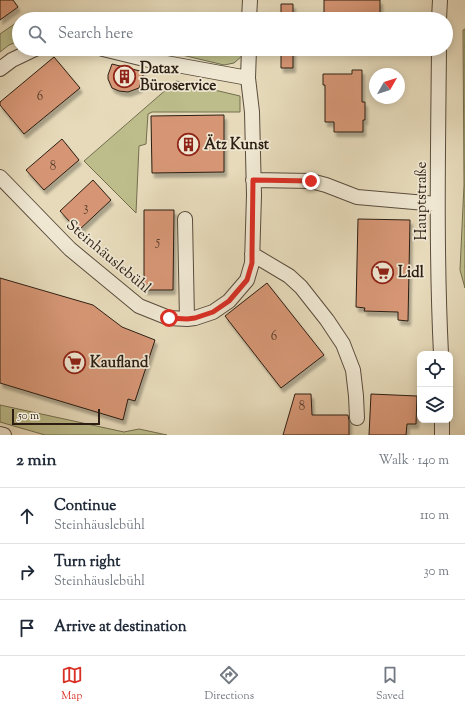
<!DOCTYPE html>
<html lang="en">
<head>
<meta charset="utf-8">
<style>
	body { margin:0; font-family:"Sorts Mill Goudy",serif; background:#f6f6f7; color:#1f2937 }
	.controls { position:absolute; right:12px; bottom:12px; display:grid; overflow:hidden; border-radius:8px; box-shadow:0 2px 10px #0003 }
	.controls button { width:36px; height:36px; display:grid; place-items:center; padding:0; border:0; border-bottom:1px solid #e0e1e3; background:#fff; color:#1f2937; font:20px sans-serif }
	.compass { position:absolute; left:369px; top:68px; width:36px; height:36px; border-radius:50%; background:#fff; box-shadow:0 2px 10px #0003; rotate:51deg }
	.scale { position:absolute; left:12px; bottom:10px; width:88px; box-sizing:border-box; padding-left:4px; border:2px solid #2c1e13; border-top:0; font-size:11px; line-height:14px; white-space:nowrap; color:#2c1e13; -webkit-text-stroke:3px #efe7d2; paint-order:stroke }
	.stop { position:absolute; width:12px; height:12px; margin:-9px; border:3px solid #d93025; border-radius:50%; background:#fff }
	.stop.end { background:#d93025; border-color:#fff; box-shadow:0 1px 4px #0008 }
	.list { margin:0; padding:0; list-style:none }
	h2 { display:flex; justify-content:space-between; align-items:center; height:52px; margin:0; padding:0 16px; font-size:17px }
	h2 small { font-size:13px; font-weight:400; color:#747a83 }
	.list li { display:grid; grid-template-columns:26px 1fr auto; gap:12px; align-items:center; box-sizing:border-box; height:56px; padding:0 16px; border-top:1px solid #e0e1e3 }
	.list b { display:block; font-size:15px; white-space:nowrap }
	.list p { margin:0; font-size:13px; white-space:nowrap; color:#747a83 }
	.list em { font-size:13px; font-style:normal; color:#747a83 }
	.icon { flex:none; width:22px; height:22px; fill:none; stroke:currentColor; stroke-width:2; stroke-linecap:round; stroke-linejoin:round }
	.map { position:relative; flex:none; width:465px; height:435px; overflow:hidden }
	.search { position:absolute; background:#fff; box-shadow:0 2px 10px #0003; left:12px; right:12px; top:12px; height:44px; display:flex; align-items:center; gap:10px; box-sizing:border-box; padding:0 14px; border-radius:22px; color:#747a83; font-size:15px }
	.sheet { height:220px; background:#fff }
	nav { display:flex; justify-content:space-around; align-items:center; box-sizing:border-box; height:56px; border-top:1px solid #e0e1e3; background:#fff; font-size:11px; color:#747a83 }
	nav a { display:grid; justify-items:center; gap:2px }
	nav .on { color:#d93025 }
	.map>svg:first-child { display:block }
</style>
</head>
<body>
<div class="map">
<svg width="465" height="435" viewBox="0 0 465 435">
	<defs>
		<pattern id="forest-firs" width="22" height="20" patternUnits="userSpaceOnUse"><rect width="22" height="20" fill="#bcbd8b"/><path d="M5 1l3.5 6h-7zM16 11l3.5 6h-7z" fill="#a2a277"/></pattern>
		<filter id="shadow"><feDropShadow dx="2.5" dy="4.5" stdDeviation="1" flood-color="#0004"/></filter>
	</defs>
	<rect width="100%" height="100%" fill="#e6daba"/>
	<filter id="stains"><feTurbulence type="fractalNoise" baseFrequency=".005" numOctaves="4"/><feColorMatrix values="0 0 0 0 .2 0 0 0 0 .09 0 0 0 0 .02 0 0 0 .5 -.17"/></filter>
	<radialGradient id="worn" r=".72"><stop offset=".6" stop-color="#630" stop-opacity="0"/><stop offset="1" stop-color="#630" stop-opacity=".3"/></radialGradient>
	<!-- grass -->
	<path fill="#bcbd8b" stroke="#746e4f" d="M19,21V41L9,45L0,52V34Z
		M157,49H242L243,55L234,63L224,65Z
		M176,81L240,96V112H152L148,114L146,144L139,146L136,213L84,161Z
		M0,405L124,432L139,429L167,435H45L0,422Z"/>
	<!-- forest -->
	<path fill="url(#forest-firs)" stroke="#746e4f" d="M465,29V288L460,270L464,185L463,30Z"/>
	<!-- building -->
	<path fill="#d69675" stroke="#2c1e13" filter="url(#shadow)" d="M0,0H13L18,7L0,20Z
		M324,0H380V19H324Z
		M281,4H293V19H281Z
		M281,49H293V68H281Z
		M54,57L80,88L24,134L0,105V102Z
		M112,64L144,72L139,88L128,92L119,91L112,88L108,79V75Z
		M352,70H362V102H365V120H363V132H334V122H325V85H323V74H352Z
		M224,115V172L152,173L151,116Z
		M62,139L79,160L44,190L26,170Z
		M93,180L111,200L78,231L60,211Z
		M144,210H174L173,290H144Z
		M358,219L410,220L408,321L398,320V312L364,311L365,308L356,307Z
		M0,278L93,305L122,327L155,340L135,401L128,399L123,420L0,383Z
		M267,283L324,355L281,388L225,316Z
		M295,394H311L312,415H348L349,421V435H283Z
		M371,394L417,396L416,424H407L406,435H369Z"/>
	<g fill="none" stroke-linecap="round" stroke-linejoin="round">
		<defs>
			<path id="minor" d="M249,19L250,0
				M439,19L440,0
				M103,49L144,59L248,78
				M439,49C438,151 436,252 441,354
				M0,69L12,60L35,49
				M0,177L70,249L139,306L169,318L187,319L195,318L213,312L229,301L247,280L252,263L254,195L252,112L248,78L249,49
				M253,180L311,181L326,185L357,197L437,204
				M185,219L187,319
				M252,254L289,276L301,287L327,320L343,344L353,370L356,396L357,418
				M0,434L4,435
				M442,435V420"/>
		</defs>
		<!-- minor casing -->
		<use href="#minor" stroke="#5a4d3d" stroke-width="16"/>
		<!-- minor -->
		<use href="#minor" stroke="#efe7d2" stroke-width="14"/>
	</g>
	<g fill="none" stroke-linecap="round" stroke-linejoin="round">
		<!-- route -->
		<path stroke="#d93025" stroke-width="5" d="M169,318L187,319L195,318L213,312L229,301L247,280L252,263V254L253,180L311,181"/>
	</g>
	<!-- icons -->
	<defs>
		<symbol id="building-ring" viewBox="-11 -11 22 22"><circle r="9.5" fill="#efe7d2" stroke="#8f2418" stroke-width="1.5"/><path d="M-4-6H4V6H1V3H-1V6H-4ZM-2.5-4.3h1.7v1.8h-1.7ZM.8-4.3h1.7v1.8H.8ZM-2.5-1h1.7V.8h-1.7ZM.8-1h1.7V.8H.8Z" fill="#8f2418"/></symbol>
		<symbol id="supermarket-ring" viewBox="-11 -11 22 22"><circle r="9.5" fill="#efe7d2" stroke="#8f2418" stroke-width="1.5"/><path d="M-6-5.5h2.5l.6 2H6L4.5 2H-2.5L-4.4-4H-6ZM-1.5 3.2a1.3 1.3 0 1 0 .1 0ZM3 3.2a1.3 1.3 0 1 0 .1 0Z" fill="#8f2418"/></symbol>
	</defs>
	<g fill-rule="evenodd">
		<use href="#building-ring" x="112" y="64" width="25" height="25"/>
		<use href="#building-ring" x="176" y="132" width="25" height="25"/>
		<use href="#supermarket-ring" x="370" y="260" width="25" height="25"/>
		<use href="#supermarket-ring" x="62" y="350" width="25" height="25"/>
	</g>
	<g text-anchor="middle" stroke-width="3.5" stroke-linejoin="round" paint-order="stroke">
		<!-- number labels -->
		<g font-size="13" fill="#563c2c">
			<text x="40" y="100">6</text>
			<text x="53" y="170">8</text>
			<text x="86" y="211">3</text>
			<text x="158" y="245">5</text>
			<text x="274" y="340">6</text>
			<text x="302" y="410">8</text>
		</g>
		<!-- poi labels -->
		<g font-size="15" font-weight="bold" fill="#2c1e13" stroke="#efe7d2" text-anchor="start">
			<text x="140" y="73">Datax<tspan x="140" dy="17">Büroservice</tspan></text>
			<text x="204" y="149">Ätz Kunst</text>
			<text x="398" y="277">Lidl</text>
			<text x="90" y="367">Kaufland</text>
		</g>
		<!-- street labels -->
		<g font-size="15" fill="#2c1e13" stroke="#efe7d2">
			<text transform="translate(421 201) rotate(-90)" y="5">Hauptstraße</text>
			<text transform="translate(109 256) rotate(40)" y="5">Steinhäuslebühl</text>
		</g>
	</g>
	<rect width="100%" height="100%" filter="url(#stains)"/>
	<rect width="100%" height="100%" fill="url(#worn)"/>
</svg>
<div class="controls">
<button><svg class="icon" aria-label="locate" viewBox="0 0 24 24"><circle cx="12" cy="12" r="6"/><path d="M12 2v4M12 18v4M2 12h4M18 12h4"/></svg></button>
<button><svg class="icon" aria-label="layers" viewBox="0 0 24 24"><path d="M12 4l9 5-9 5-9-5zM3 14l9 5 9-5"/></svg></button>
</div>
<svg class="compass" viewBox="-18 -18 36 36"><path d="M0-13l5 13h-10z" fill="#e53935"/><path d="M0 13l5-13h-10z" fill="#747a83"/></svg>
<div class="scale">50 m</div>
<div class="stop" style="left:169px;top:318px"></div>
<div class="stop end" style="left:311px;top:181px"></div>
<div class="search"><svg class="icon" aria-label="search" viewBox="0 0 24 24"><circle cx="10" cy="10" r="6"/><path d="M15 15l6 6"/></svg>Search here</div>
</div>
<section class="sheet">
<h2>2 min<small>Walk · 140 m</small></h2>
<ul class="list">
<li><svg class="icon" aria-label="ahead" viewBox="0 0 24 24"><path d="M12 20V5M6 11l6-6 6 6"/></svg><div><b>Continue</b><p>Steinhäuslebühl</p></div><em>110 m</em></li>
<li><svg class="icon" aria-label="right" viewBox="0 0 24 24"><path d="M7 20v-9h11M14 6l5 5-5 5"/></svg><div><b>Turn right</b><p>Steinhäuslebühl</p></div><em>30 m</em></li>
<li><svg class="icon" aria-label="arrive" viewBox="0 0 24 24"><path d="M6 21V4h12l-3 4 3 4H6"/></svg><div><b>Arrive at destination</b></div></li>
</ul>
</section>
<nav>
<a class="on"><svg class="icon" aria-label="map" viewBox="0 0 24 24"><path d="M3 6l6-2 6 2 6-2v14l-6 2-6-2-6 2zM9 4v14M15 6v14"/></svg>Map</a>
<a><svg class="icon" aria-label="directions" viewBox="0 0 24 24"><path d="M12 3l9 9-9 9-9-9zM9 14v-3h6M13 9l2 2-2 2"/></svg>Directions</a>
<a><svg class="icon" aria-label="saved" viewBox="0 0 24 24"><path d="M7 4h10v16l-5-4-5 4z"/></svg>Saved</a>
</nav>
</body>
</html>
